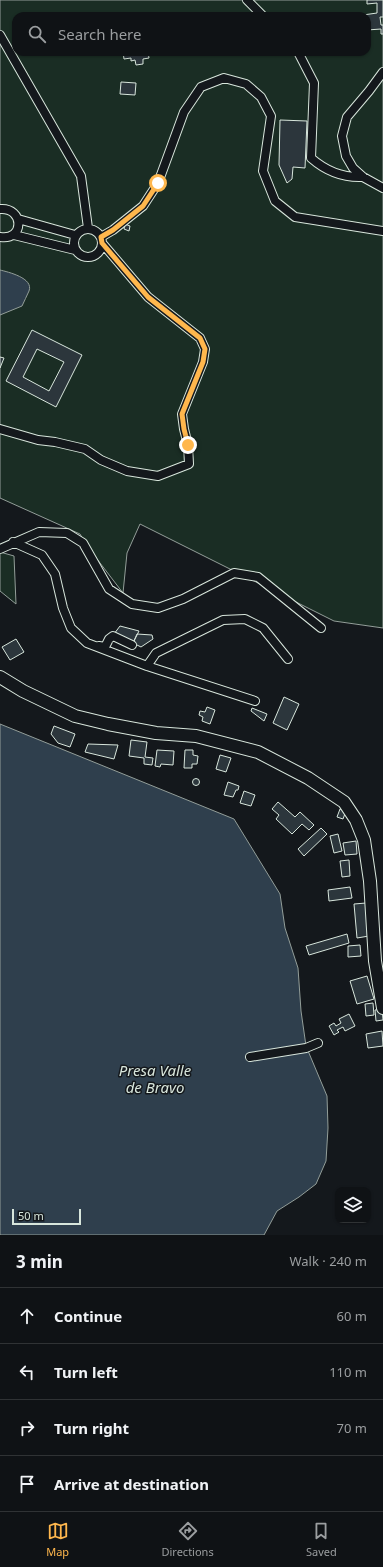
<!DOCTYPE html>
<html lang="en">
<head>
<meta charset="utf-8">
<style>
	body { margin:0; font-family:"Noto Sans",sans-serif; background:#1d2022; color:#f1f3f6 }
	.controls { position:absolute; right:12px; bottom:12px; display:grid; overflow:hidden; border-radius:8px; box-shadow:0 1px 3px #0004 }
	.controls button { width:36px; height:36px; display:grid; place-items:center; padding:0; border:0; border-bottom:1px solid #2f3234; background:#0f1215; color:#f1f3f6; font:20px sans-serif }
	.scale { position:absolute; left:12px; bottom:10px; width:69px; box-sizing:border-box; padding-left:4px; border:2px solid #d8e6dc; border-top:0; font-size:11px; line-height:14px; white-space:nowrap; color:#d8e6dc; -webkit-text-stroke:3px #14181c; paint-order:stroke }
	.stop { position:absolute; width:12px; height:12px; margin:-9px; border:3px solid #ffb74d; border-radius:50%; background:#fff }
	.stop.end { background:#ffb74d; border-color:#fff; box-shadow:0 1px 4px #0008 }
	.list { margin:0; padding:0; list-style:none }
	h2 { display:flex; justify-content:space-between; align-items:center; height:52px; margin:0; padding:0 16px; font-size:17px }
	h2 small { font-size:13px; font-weight:400; color:#9b9ea0 }
	.list li { display:grid; grid-template-columns:26px 1fr auto; gap:12px; align-items:center; box-sizing:border-box; height:56px; padding:0 16px; border-top:1px solid #2f3234 }
	.list b { display:block; font-size:15px; white-space:nowrap }
	.list em { font-size:13px; font-style:normal; color:#9b9ea0 }
	.icon { flex:none; width:22px; height:22px; fill:none; stroke:currentColor; stroke-width:2; stroke-linecap:round; stroke-linejoin:round }
	.map { position:relative; flex:none; width:383px; height:1235px; overflow:hidden }
	.search { position:absolute; background:#0f1215; box-shadow:0 1px 3px #0004; left:12px; right:12px; top:12px; height:44px; display:flex; align-items:center; gap:10px; box-sizing:border-box; padding:0 14px; border-radius:12px; color:#9b9ea0; font-size:15px }
	.sheet { height:276px; background:#0f1215 }
	nav { display:flex; justify-content:space-around; align-items:center; box-sizing:border-box; height:56px; border-top:1px solid #2f3234; background:#0f1215; font-size:11px; color:#9b9ea0 }
	nav a { display:grid; justify-items:center; gap:2px }
	nav .on { color:#ffb74d }
	.map>svg:first-child { display:block }
</style>
</head>
<body>
<div class="map">
<svg width="383" height="1235" viewBox="0 0 383 1235">
	<rect width="100%" height="100%" fill="#14181c"/>
	<!-- green -->
	<path fill="#1a2d24" stroke="#939e99" fill-rule="evenodd" d="M0,0H383V628L334,621L140,524L127,553L123,593L87,546L80,534L0,498ZM16,16H367V52H16Z
		M0,552L14,556L16,604L0,591Z"/>
	<!-- water -->
	<path fill="#2f3f4d" stroke="#939e99" d="M0,270C8,272 34,278 29,291C27,296 24,301 22,306L0,315Z
		M0,724L234,819L280,894L285,928L298,968L301,1011L306,1046L327,1096L328,1128L326,1161L316,1184L299,1197L277,1211L264,1235H0Z"/>
	<!-- building -->
	<path fill="#2c363c" stroke="#d8e6dc" fill-rule="evenodd" d="M367,0H383V17H380L381,25H383V34H381V29L367,30V16H363V15L377,13V3L367,4Z
		M123,52H148L149,58L143,59V64L136,65L135,60L131,61V58L124,59Z
		M121,82L136,83L135,95L120,94Z
		M280,120L307,121L305,168L293,167L292,179L287,183L279,165Z
		M125,224L130,226L129,231L124,229Z
		M32,330L82,355L56,407L6,381ZM37,349L64,362L49,391L23,377Z
		M0,357L4,358L0,368Z
		M120,626L139,631L133,643L114,634Z
		M137,634L152,635L153,639L141,647L133,643Z
		M16,639L24,652L10,660L2,647Z
		M284,697L299,704L287,730L273,723Z
		M207,707L215,710L210,724L202,721L203,717L199,715L200,711L205,712Z
		M252,708L267,714L264,721L251,711Z
		M54,726L75,734L70,747L58,743L51,734Z
		M131,740L147,742L145,757L153,758L152,765L144,764V758L129,756Z
		M88,744L118,745L114,759L85,752Z
		M157,750L174,751L173,765L161,764L160,767L155,766Z
		M185,750H193V755L198,756L197,764H192V768H184Z
		M220,755L231,758L226,772L216,769Z
		M192.5 782a3.5 3.5 0 1 1 7 0a3.5 3.5 0 1 1-7 0Z
		M228,782L239,786L238,790H236L233,797L224,795Z
		M244,791L255,795L251,806L240,803Z
		M278,802L295,817L300,812L314,825L309,830L302,824L292,834L276,819L279,815L272,809Z
		M340,809L346,811L343,819L337,817Z
		M321,828L327,834L304,856L298,849Z
		M338,834L342,851L334,853L330,836Z
		M356,841L357,854L345,855L343,843Z
		M349,860L350,876L342,877L340,861Z
		M350,887L352,898L329,901L328,890Z
		M366,903L369,936L357,938L354,904Z
		M347,934L349,943L309,955L306,946Z
		M360,945L361,956L348,957V946Z
		M367,976L374,999L357,1004L350,981Z
		M373,1003L374,1015L366,1016L365,1004Z
		M382,1009L383,1020L376,1021L375,1010Z
		M349,1014L355,1026L345,1031L343,1027L337,1030L339,1032L334,1035L329,1026L334,1023L336,1026L341,1023L339,1019Z
		M382,1031L383,1046L368,1048L366,1034Z"/>
	<g fill="none" stroke-linecap="round" stroke-linejoin="round">
		<defs>
			<path id="street" d="M247,0L263,16
				M0,35L81,176L88,228
				M298,52L314,83L311,158C327,172 343,178 363,177
				M383,72L369,91L347,117L342,136L346,156L353,168L363,177L383,188
				M0,209C24,207 25,241 0,237
				M18,219L75,235
				M74 243a14 14 0 1 1 28 0a14 14 0 1 1-28 0Z
				M14,235L75,250
				M101,237L113,230L143,206L158,183L184,112L201,87L224,78L246,84L261,97L271,116L263,171L275,201L295,217L383,231
				M0,429L38,440L55,442L85,449L101,460L127,471L158,476L189,464L188,445L184,429L182,414L203,362L205,349L200,338L148,297L102,243
				M13,542L42,555L55,574L63,608L71,628L87,643L147,666L255,701
				M0,549L39,532L67,533L83,543L109,589L132,604L158,608L183,599L234,573L258,577L321,628
				M99,646L105,647L109,639L113,636L132,645
				M147,666L156,653L223,620L245,619L263,628L288,659
				M250,1057L306,1048L318,1043"/>
			<path id="secondary" d="M0,677L23,691L75,716L108,724L156,733L196,736L258,752L308,778L344,802L356,820L364,840L370,881L375,961L383,1008"/>
		</defs>
		<!-- street casing -->
		<use href="#street" stroke="#d8e6dc" stroke-width="10"/>
		<!-- secondary casing -->
		<use href="#secondary" stroke="#d8e6dc" stroke-width="14"/>
		<!-- street -->
		<use href="#street" stroke="#14181c" stroke-width="8"/>
		<!-- secondary -->
		<use href="#secondary" stroke="#14181c" stroke-width="12"/>
	</g>
	<g fill="none" stroke-linecap="round" stroke-linejoin="round">
		<!-- route -->
		<path stroke="#ffb74d" stroke-width="5" d="M158,183L143,206L113,230L101,237L102,243L148,297L200,338L205,349L203,362L182,414L184,429L188,445"/>
	</g>
	<g text-anchor="middle" stroke-width="3" stroke-linejoin="round" paint-order="stroke">
		<!-- water labels -->
		<g font-size="15" font-style="italic" fill="#d8e6dc" stroke="#14181c">
			<text x="155" y="1076">Presa Valle<tspan x="155" dy="17">de Bravo</tspan></text>
		</g>
	</g>
</svg>
<div class="controls">
<button><svg class="icon" aria-label="layers" viewBox="0 0 24 24"><path d="M12 4l9 5-9 5-9-5zM3 14l9 5 9-5"/></svg></button>
</div>
<div class="scale">50 m</div>
<div class="stop" style="left:158px;top:183px"></div>
<div class="stop end" style="left:188px;top:445px"></div>
<div class="search"><svg class="icon" aria-label="search" viewBox="0 0 24 24"><circle cx="10" cy="10" r="6"/><path d="M15 15l6 6"/></svg>Search here</div>
</div>
<section class="sheet">
<h2>3 min<small>Walk · 240 m</small></h2>
<ul class="list">
<li><svg class="icon" aria-label="ahead" viewBox="0 0 24 24"><path d="M12 20V5M6 11l6-6 6 6"/></svg><div><b>Continue</b></div><em>60 m</em></li>
<li><svg class="icon" aria-label="left" viewBox="0 0 24 24"><path d="M17 20v-9H6M10 6l-5 5 5 5"/></svg><div><b>Turn left</b></div><em>110 m</em></li>
<li><svg class="icon" aria-label="right" viewBox="0 0 24 24"><path d="M7 20v-9h11M14 6l5 5-5 5"/></svg><div><b>Turn right</b></div><em>70 m</em></li>
<li><svg class="icon" aria-label="arrive" viewBox="0 0 24 24"><path d="M6 21V4h12l-3 4 3 4H6"/></svg><div><b>Arrive at destination</b></div></li>
</ul>
</section>
<nav>
<a class="on"><svg class="icon" aria-label="map" viewBox="0 0 24 24"><path d="M3 6l6-2 6 2 6-2v14l-6 2-6-2-6 2zM9 4v14M15 6v14"/></svg>Map</a>
<a><svg class="icon" aria-label="directions" viewBox="0 0 24 24"><path d="M12 3l9 9-9 9-9-9zM9 14v-3h6M13 9l2 2-2 2"/></svg>Directions</a>
<a><svg class="icon" aria-label="saved" viewBox="0 0 24 24"><path d="M7 4h10v16l-5-4-5 4z"/></svg>Saved</a>
</nav>
</body>
</html>
